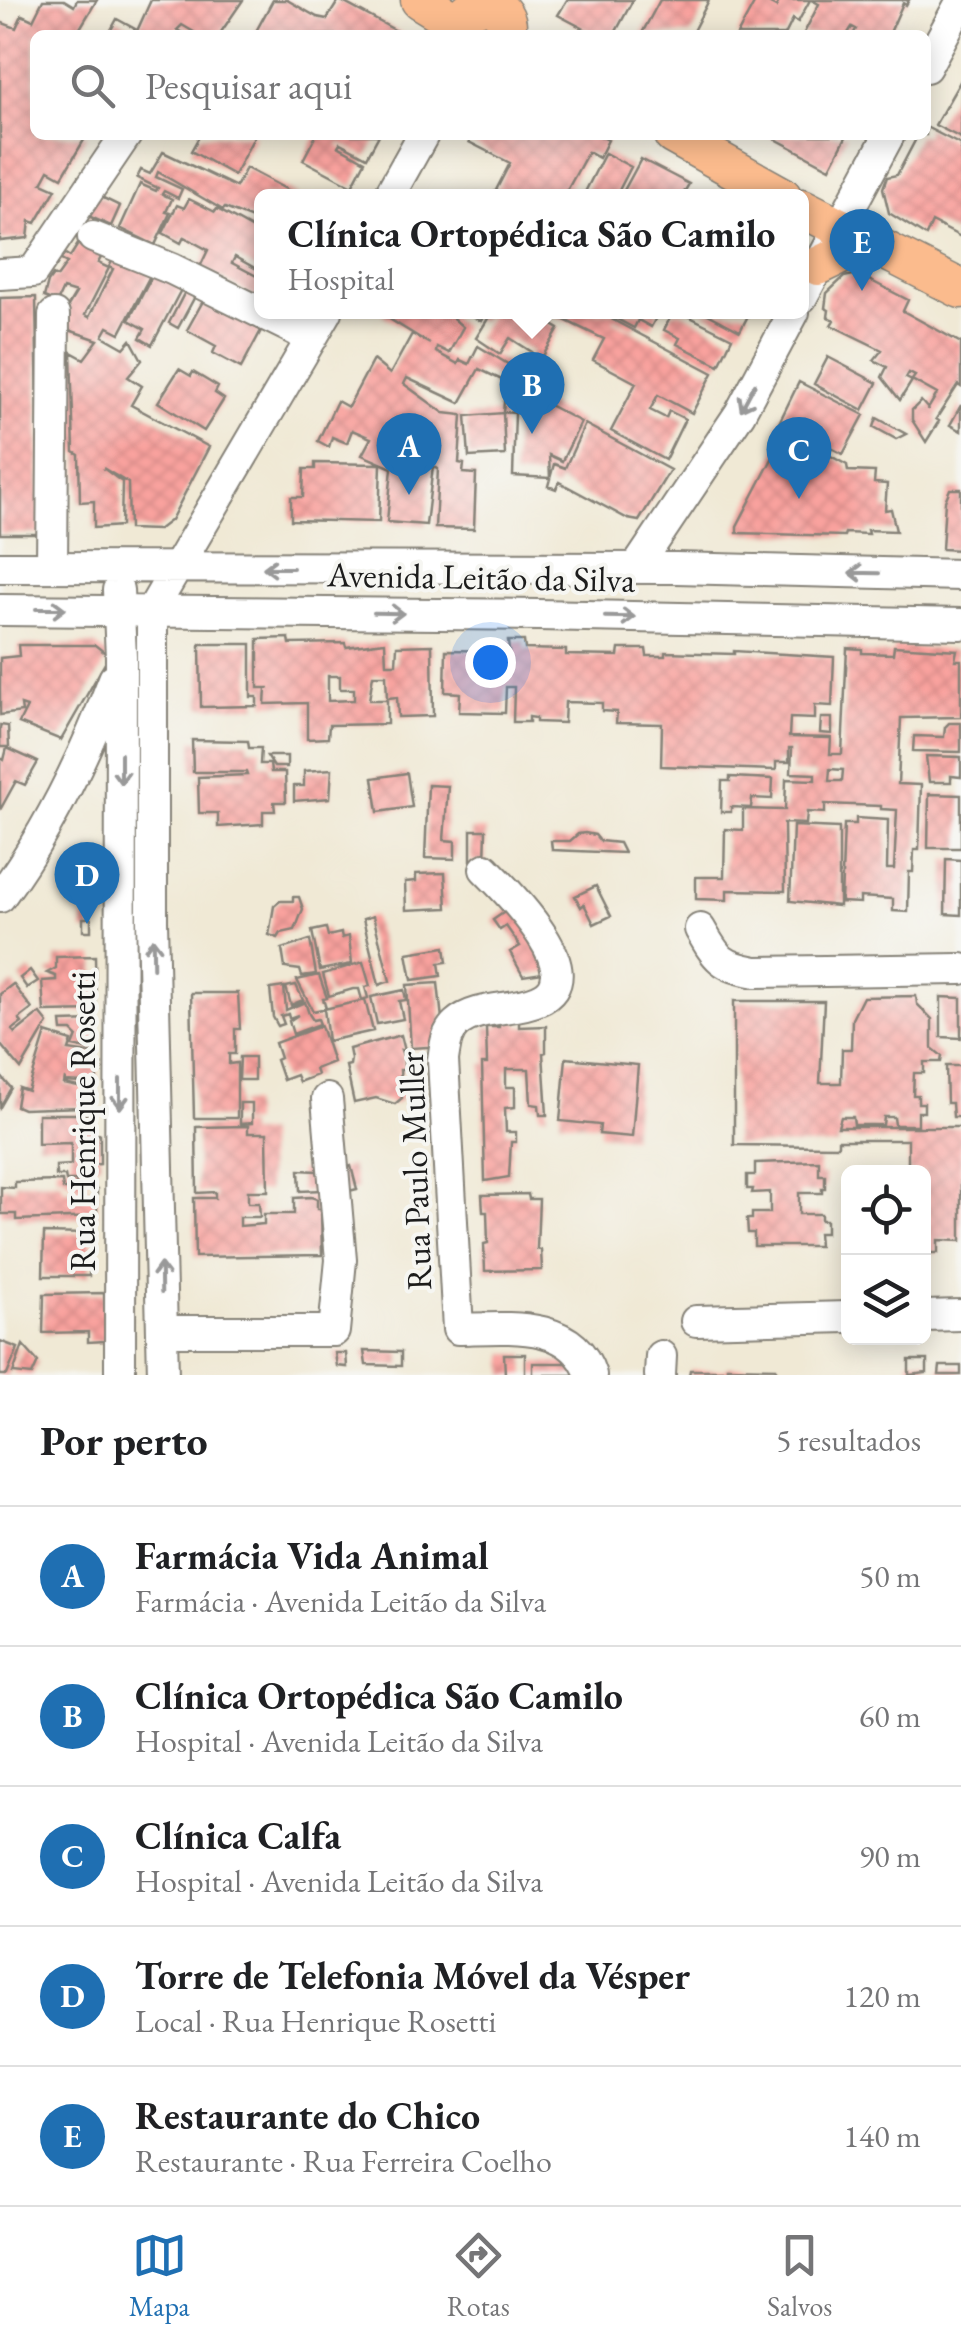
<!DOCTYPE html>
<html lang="pt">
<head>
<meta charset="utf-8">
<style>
	body { margin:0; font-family:"EB Garamond",serif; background:#f6f6f6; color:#202124 }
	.controls { position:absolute; right:30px; bottom:30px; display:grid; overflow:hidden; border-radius:15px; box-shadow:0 5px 25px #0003 }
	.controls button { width:90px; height:90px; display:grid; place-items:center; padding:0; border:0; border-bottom:2px solid #e0e0e0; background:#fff; color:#202124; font:50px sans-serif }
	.you { position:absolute; left:490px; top:662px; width:35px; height:35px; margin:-25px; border:8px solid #fff; border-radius:50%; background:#1a73e8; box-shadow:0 0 0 15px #1a73e833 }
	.badge { display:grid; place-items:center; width:65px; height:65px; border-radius:50%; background:#1f6fb2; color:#fff; font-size:32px; font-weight:700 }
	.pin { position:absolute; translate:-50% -82px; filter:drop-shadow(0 2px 5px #0008) }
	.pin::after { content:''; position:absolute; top:52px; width:35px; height:30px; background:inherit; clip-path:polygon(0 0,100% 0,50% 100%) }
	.popup { position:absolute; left:254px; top:189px; width:555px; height:130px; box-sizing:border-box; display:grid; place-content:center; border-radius:15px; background:#fff; filter:drop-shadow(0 2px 8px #0005); font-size:32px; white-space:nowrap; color:#757577 }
	.popup b { font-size:38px; color:#202124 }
	.popup::after { content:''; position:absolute; left:50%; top:100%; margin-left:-20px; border:20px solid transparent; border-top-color:#fff }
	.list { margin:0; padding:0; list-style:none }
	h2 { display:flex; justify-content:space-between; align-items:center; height:130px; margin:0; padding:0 40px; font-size:42px }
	h2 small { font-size:32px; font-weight:400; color:#757577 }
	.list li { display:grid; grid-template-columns:65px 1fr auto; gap:30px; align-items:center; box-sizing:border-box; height:140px; padding:0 40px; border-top:2px solid #e0e0e0 }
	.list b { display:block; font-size:38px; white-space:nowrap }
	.list p { margin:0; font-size:32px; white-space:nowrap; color:#757577 }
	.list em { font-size:32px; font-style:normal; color:#757577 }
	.icon { flex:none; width:55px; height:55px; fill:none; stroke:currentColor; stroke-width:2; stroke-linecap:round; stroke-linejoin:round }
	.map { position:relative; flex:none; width:961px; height:1375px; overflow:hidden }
	.search { position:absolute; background:#fff; box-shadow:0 5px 25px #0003; left:30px; right:30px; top:30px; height:110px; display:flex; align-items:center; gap:25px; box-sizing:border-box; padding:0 35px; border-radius:15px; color:#757577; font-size:38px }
	.sheet { height:830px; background:#fff }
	nav { display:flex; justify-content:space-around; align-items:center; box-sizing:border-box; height:140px; border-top:2px solid #e0e0e0; background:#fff; font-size:28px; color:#757577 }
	nav a { display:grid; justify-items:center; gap:5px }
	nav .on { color:#1f6fb2 }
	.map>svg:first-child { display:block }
</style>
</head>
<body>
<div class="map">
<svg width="961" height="1375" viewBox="0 0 961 1375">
	<defs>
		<pattern id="building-cross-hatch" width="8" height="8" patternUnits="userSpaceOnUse" patternTransform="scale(2.5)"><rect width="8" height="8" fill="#f9a29e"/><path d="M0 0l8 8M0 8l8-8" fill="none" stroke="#d58b88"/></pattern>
	</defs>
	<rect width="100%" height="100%" fill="#f6f6f2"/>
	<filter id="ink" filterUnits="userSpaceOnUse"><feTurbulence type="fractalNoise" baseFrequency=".01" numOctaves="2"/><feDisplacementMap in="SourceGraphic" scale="20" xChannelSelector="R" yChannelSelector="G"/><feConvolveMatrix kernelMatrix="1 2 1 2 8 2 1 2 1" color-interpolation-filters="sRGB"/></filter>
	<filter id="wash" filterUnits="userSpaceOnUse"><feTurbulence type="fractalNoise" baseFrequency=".0048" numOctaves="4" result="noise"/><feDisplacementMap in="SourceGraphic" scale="40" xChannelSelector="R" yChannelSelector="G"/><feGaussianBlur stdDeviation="2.25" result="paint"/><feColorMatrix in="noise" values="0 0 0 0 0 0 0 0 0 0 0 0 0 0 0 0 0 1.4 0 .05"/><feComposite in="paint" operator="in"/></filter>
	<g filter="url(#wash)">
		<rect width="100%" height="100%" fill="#f0e9d5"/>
		<g id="blocks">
			<!-- building -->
			<path fill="url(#building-cross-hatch)" fill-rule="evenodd" d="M43,0H64L74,6L77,0H97L76,35H35V135H87L62,177L49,170L42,183L56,189L36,223L30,221L28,238L0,241V22L16,28L22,15L33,20Z
				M151,0H243L219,35H199L182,25L177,30L187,35H144L137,31Z
				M273,0H287L317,17L327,19L339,0L404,35H254Z
				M567,0H633L614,35H596L558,15Z
				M660,0H709L691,35H641Z
				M756,0H772L770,4L776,7L780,0H810L798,22L793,19L785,35H737Z
				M811,0H909L906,5L903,3L889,35H853L856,29L852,27L847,35H803L819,4Z
				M117,19L135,29L131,35H119L111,30Z
				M961,80V138L935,125Z
				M926,127L961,145V237L932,222L926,236L889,213L883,188L887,177L897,175L918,135H926Z
				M200,135H255L234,175L191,151Z
				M316,135H379L367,157L340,143L338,146L365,161L352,186L303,160Z
				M473,135H598L608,140L599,158L588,152L564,196H493L510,163L469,142Z
				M768,135H847L830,168Z
				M163,152L236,187L246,168L299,196H262V223L225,208L223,210L158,172L156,177L182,189L178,198L164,191L162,194L172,199L166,212L170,213L155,245L120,228L140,184L156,191L158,188L137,178L141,170L150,174Z
				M605,153L631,167L616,196H583Z
				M641,159L689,184L682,196H621Z
				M95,194L120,206L111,226L86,215Z
				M189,199L215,212L217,209L262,234V272L235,257L232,263L262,279V300L200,267L208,250L184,237L181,243L163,233L177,205L184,208Z
				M80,241L103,254L98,263L109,268L85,315L89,317L113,269L109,267L118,250L154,268L120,333L108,327L103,336L124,348L131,340L142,360L128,377L142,386L131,405L209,447L171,520L158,530L129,529L128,483L103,468L122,482L121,526L94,528V501L80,502L79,455L74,452L71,352L84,359L98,340L69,330L68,306L76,293L63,289L57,302L44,297L48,282L53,275L57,277L67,263L61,260L64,253L70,257Z
				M157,267L185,282L152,345L140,338L145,329L129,320Z
				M858,274L908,300L903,311L961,343V387L958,385L936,419L939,421L926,442L912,420V410L921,401L928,409L937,394L912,380L915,376L909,373L906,378L912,381L900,400L882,377L887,367L874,360L882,350L831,325L834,320L828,317L829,310L825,308L827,293L844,277Z
				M190,282L200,287L178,328L169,323Z
				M207,294L264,325L241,368L213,353L216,346L187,330Z
				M36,297L40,534H0V298Z
				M385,312H446L463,327L449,353L437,347L436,352L458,364L460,360L469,364L478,346L521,372L532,352L510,338L500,354L476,338L492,312H530L559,329L522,391L581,422L562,461L549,455L550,478L513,476L515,413L503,412L506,382L479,369L460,403L407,378L404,384L444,413L462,415L459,463L464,464L463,473L476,474L474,529L435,528L438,469L433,466L426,525L387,522L392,468L362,455L371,438L352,430L347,443L332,437L329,447L318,441L337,401L348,407L373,360L390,374L412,334L430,344L383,315Z
				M463,312H486L481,321Z
				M548,312H659L651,327L638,320L634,328L615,318L613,320L713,373L692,413L658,395L650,410L666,418L669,411L685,419L665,460L611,431L636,383L593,360L604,339Z
				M673,312H680L732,338L719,365L677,344L680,338L664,330Z
				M704,312H750L740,331Z
				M828,357L877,383L863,410L814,384Z
				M179,369L191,376L193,372L218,387L215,393L224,399L204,431L158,402Z
				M799,382L864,415L843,454L812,438L811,445L847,465L848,471L875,472L874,483L887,484L885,510L891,509L896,531L867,530L868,534L845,533L844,536L737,533V526L786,432L777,427Z
				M961,405V431L950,425Z
				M503,413L505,455L469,457L466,416Z
				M877,418L906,434L896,439L874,427Z
				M585,424L670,470L639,521L628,519L559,482L556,489L548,486L554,464L565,468Z
				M315,463L381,464L379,522L291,520V497H303L304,469H315Z
				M950,489H961V550L942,549L945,501Z
				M289,638L290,644L345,643L346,647L385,642L386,664H396L397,646L432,645L433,716L398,717L397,697L387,698L386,675H373L369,700H387V724L329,725L328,738L307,739V703L265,704L266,689L270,688H258V639ZM328,676H340V689H354V700L328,701Z
				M508,641H524L525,649L566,650V655L618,656L619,649H646L647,656H665V652L734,654V651L834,657L832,706L815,705V719L790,718L789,737L831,738L830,754H842L847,648L862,649V653L893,654L894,646L957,650L955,660H961V717L901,718L898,784L921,785L919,850H914L913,872H909L908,912L893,911V899L860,897V903L841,902L844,824H856V818L888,820L887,869H894L897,810L881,809V806L825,804V813L807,812L806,824L784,823L785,891L727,890V900L696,899V877H724L725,829L743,830V809L785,810L786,779L815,780V774L791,773L792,748H789V762H776V770L661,766L662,724L616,723L617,712L602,711V703L565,702L564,723L536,722V718L529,717V722H513L514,687H506L505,713L459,712L460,693L445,692L446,650L509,651ZM830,769L843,770L842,781H829Z
				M200,644H251V697H257V706L201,707Z
				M18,645H95L109,656L61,740L19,723L27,707L21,705L22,712L0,715V658L19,656Z
				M821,718H832V734L820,733Z
				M949,723H961V752L913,751L914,736L944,737L945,727Z
				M0,725L8,726L9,747H0Z
				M192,740L248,741L249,748H261L260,764H270L271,772H285L286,802H274L275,811H263V824L218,827V813H199L198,777L247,775L246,772H193Z
				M7,748L38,762L25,785L16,781L0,810V758L4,760Z
				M267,756H287V767H274Z
				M926,756L961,757V777L951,776V782H929Z
				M332,769L330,798L294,801V786H304V771Z
				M407,773L412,807L378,812L373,778Z
				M730,777L773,779L772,799L752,798L751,808L731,807V812H721L722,781H730Z
				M428,785L448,786L444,840L455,841V859L425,858Z
				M929,794L961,795V848H928Z
				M793,826L839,828V906L790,901Z
				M471,830H486L485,862L471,861Z
				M585,833L595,835L600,841L619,843L624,853L552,850L551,841H570L578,834Z
				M946,859L961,860V915L945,914Z
				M445,873L447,908L406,910L405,882L416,881V874Z
				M596,886L611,916L594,924L584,904L581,907L575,896Z
				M293,897H299L303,909L295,930L281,933L278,938L269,935L274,906L280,901H293Z
				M516,904L556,971L523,976L510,952L520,946L506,926L500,930L493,920Z
				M373,916L390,981L379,985L363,919Z
				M83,918H91V931H83Z
				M326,928L328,936L341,933L342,938L349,936L352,964L320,970L312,931Z
				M310,940L316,974L302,976L300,970L285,968L282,949Z
				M445,947L447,962L439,963L441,976L412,980L407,953Z
				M95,956L96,1011L44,1012L42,981L56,980V976L47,973L56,968V957Z
				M363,962L370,986L365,987L368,998L362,1000L359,989H353L329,996L323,974Z
				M30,970L38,981L27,988L20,978Z
				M319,975L327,998L323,999L326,1008L313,1011L297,980Z
				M438,983L445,1046L411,1048L407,985Z
				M13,984L32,1009L19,1019L22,1023L12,1030L15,1033L40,1013L48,1023L21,1069L0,1044V994Z
				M296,985L303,1000L291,1005L286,987Z
				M284,987L286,1010L305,1002L309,1014L313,1020L318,1019L320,1024L293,1034L289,1021L298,1015L289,1018L288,1014L281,1016L284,1024L278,1026L273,1017L270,989Z
				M404,990L406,1000L399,1001L403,1019L377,1024L371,997Z
				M191,993H238L240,1029H235V1054H229V1064L237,1063V1118H194Z
				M916,996L917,1004L932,1019V1048L942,1056L941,1062H924V1073H914L913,1095H918V1103H924V1112H918V1125H895L894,1117H884L883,1125H854L853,1117H841L838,1127H961V1241L938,1240V1253H924V1172H908V1140H838V1146L734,1145V1001H824L820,1083H841L842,1049H851L852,1019L863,997Z
				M941,997L961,998V1038L941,1037Z
				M365,1000L373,1031L328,1041L324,1009Z
				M95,1021L96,1051L73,1046L77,1036L72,1031H62L61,1022Z
				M519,1021V1027L546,1026V1052L543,1053L547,1115H540L539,1105L531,1104L529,1069H506V1087H515V1107L505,1108L506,1132H516V1142H511L509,1177L485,1181L482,1064H487L486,1027H499V1022Z
				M321,1026L333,1062L315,1069L317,1075L299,1082L296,1075L283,1080L276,1060L280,1058L275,1043Z
				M46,1033L72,1041L69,1050L96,1054L97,1084L66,1082L65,1078L64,1084L83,1088L82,1107L23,1109L16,1106L19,1088L28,1091Z
				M401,1035L405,1051L401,1050L404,1058V1070H400L402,1098L395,1104L376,1098L354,1103L346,1066L350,1065L351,1059L349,1049Z
				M240,1057H254V1080H239Z
				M566,1058L638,1065L632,1137L599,1134L600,1125L560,1121Z
				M946,1066H961V1117H953L952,1103H947Z
				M0,1075L11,1088L0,1107Z
				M240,1103H252V1123L240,1124Z
				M38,1114H93V1135L100,1134V1164L87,1165V1187H76V1181H66L65,1176H56V1166L71,1165V1143L38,1144Z
				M248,1126V1133H267L268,1191H248V1203H259L260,1217H240V1226L264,1224V1214H294V1198L311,1197L317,1199V1209H321L322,1255L195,1257L194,1198H215V1192L197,1193L196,1127Z
				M819,1161V1175H825V1188H822V1193H799V1214H821V1220H826V1233H818L819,1246H754V1233H748L747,1219H752V1213H770V1192L752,1193L753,1189H747V1175H755V1163Z
				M351,1166L357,1189L345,1192L338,1170Z
				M299,1170L317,1171L322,1190L300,1191Z
				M62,1181L63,1189H97V1217L16,1220V1214H1V1187L15,1188V1182Z
				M528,1194L529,1199H539L537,1249L541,1250L542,1270L485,1271L484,1244L488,1243L487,1212H483L482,1195Z
				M87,1227H92L89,1276H43L44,1233L87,1234Z
				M104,1293L105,1341L88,1342V1332L43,1333L44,1294Z
				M0,1341L18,1348L7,1375H0Z
				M23,1345L38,1362L32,1375L13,1373Z
				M364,1351L401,1352V1366L366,1365Z
				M335,1353H346L347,1367L337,1366Z
				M504,1354H525V1375H505Z
				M909,1360H927V1373L909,1375Z
				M533,1363H579L580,1375H533Z
				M940,1366H961V1375H939Z
				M727,1367L776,1368V1375H689L690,1370H727Z"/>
		</g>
	</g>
	<g filter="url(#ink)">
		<use href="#blocks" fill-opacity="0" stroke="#868278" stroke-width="2.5"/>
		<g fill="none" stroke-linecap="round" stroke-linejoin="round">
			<defs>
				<path id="minor" d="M926,67L961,2
					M389,196L423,135
					M93,237L172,269L312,338
					M0,274L33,272L126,135
					M802,297L889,135
					M0,567L676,568L961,575
					M52,567L54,315
					M636,568L740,413L794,312
					M118,590L121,657L120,1375
					M0,610L538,615L961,624
					M485,869C506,890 595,977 538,1000C514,1011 477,1005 456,1024C446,1033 445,1047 443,1060L458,1329C506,1328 573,1319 591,1375
					M0,897C49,831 85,755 114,679
					M700,929C717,959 721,966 756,972L961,969
					M924,1316L961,1315
					M696,1321L848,1317
					M162,1331H334L341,1260L327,1099
					M163,1375L152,920V610L327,312
					M660,1375L661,1356"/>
				<path id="major" d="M420,0L461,25
					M463,35C460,17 468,6 487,4C502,8 510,19 506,35
					M673,135L782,196
					M802,208L961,289
					M818,266L851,250L873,246"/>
			</defs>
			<!-- minor casing -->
			<use href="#minor" stroke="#868278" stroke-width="34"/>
			<!-- major casing -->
			<use href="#major" stroke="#868278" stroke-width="41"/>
			<!-- minor -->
			<use href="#minor" stroke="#fff" stroke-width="30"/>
			<!-- major -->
			<use href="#major" stroke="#fbbb8d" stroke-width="38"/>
		</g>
		<!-- one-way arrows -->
		<defs><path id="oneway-shaft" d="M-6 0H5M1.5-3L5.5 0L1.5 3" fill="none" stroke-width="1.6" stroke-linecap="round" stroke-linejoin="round" transform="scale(2.5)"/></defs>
		<g stroke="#999">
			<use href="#oneway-shaft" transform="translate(748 397) rotate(118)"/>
			<use href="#oneway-shaft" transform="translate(278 568) rotate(-180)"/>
			<use href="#oneway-shaft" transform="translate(864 573) rotate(-179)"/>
			<use href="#oneway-shaft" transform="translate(51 609)"/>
			<use href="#oneway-shaft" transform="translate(389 613) rotate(1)"/>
			<use href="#oneway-shaft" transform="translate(620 617) rotate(1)"/>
			<use href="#oneway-shaft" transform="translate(121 769) rotate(90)"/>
			<use href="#oneway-shaft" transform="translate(153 953) rotate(-91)"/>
			<use href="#oneway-shaft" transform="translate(120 1094) rotate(90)"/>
			<use href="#oneway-shaft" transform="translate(161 1278) rotate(-91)"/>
		</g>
	</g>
	<g text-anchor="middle" stroke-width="8" stroke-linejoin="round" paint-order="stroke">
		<!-- street labels -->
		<g font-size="35" fill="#1c1c1c" stroke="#f6f6f2">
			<text transform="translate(481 577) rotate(1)" y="12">Avenida Leitão da Silva</text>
			<text transform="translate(83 1121) rotate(-90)" y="12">Rua Henrique Rosetti</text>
			<text transform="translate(415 1171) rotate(-92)" y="12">Rua Paulo Muller</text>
		</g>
	</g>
</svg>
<div class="controls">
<button><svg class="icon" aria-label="locate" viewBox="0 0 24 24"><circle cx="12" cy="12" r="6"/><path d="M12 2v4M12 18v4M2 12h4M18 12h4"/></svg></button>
<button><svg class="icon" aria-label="layers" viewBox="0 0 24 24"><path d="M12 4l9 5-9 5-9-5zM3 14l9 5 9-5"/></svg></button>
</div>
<div class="you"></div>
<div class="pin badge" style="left:409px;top:495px">A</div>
<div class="pin badge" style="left:532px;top:434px">B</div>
<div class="popup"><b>Clínica Ortopédica São Camilo</b>Hospital</div>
<div class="pin badge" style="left:799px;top:499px">C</div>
<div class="pin badge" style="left:87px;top:924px">D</div>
<div class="pin badge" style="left:862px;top:291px">E</div>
<div class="search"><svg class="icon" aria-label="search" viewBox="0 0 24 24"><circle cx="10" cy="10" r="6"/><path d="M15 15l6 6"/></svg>Pesquisar aqui</div>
</div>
<section class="sheet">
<h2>Por perto<small>5 resultados</small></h2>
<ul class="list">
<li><span class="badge">A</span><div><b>Farmácia Vida Animal</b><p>Farmácia · Avenida Leitão da Silva</p></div><em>50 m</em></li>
<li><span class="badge">B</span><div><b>Clínica Ortopédica São Camilo</b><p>Hospital · Avenida Leitão da Silva</p></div><em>60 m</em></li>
<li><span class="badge">C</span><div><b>Clínica Calfa</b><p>Hospital · Avenida Leitão da Silva</p></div><em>90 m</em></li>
<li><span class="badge">D</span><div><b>Torre de Telefonia Móvel da Vésper</b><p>Local · Rua Henrique Rosetti</p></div><em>120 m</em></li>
<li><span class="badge">E</span><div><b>Restaurante do Chico</b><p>Restaurante · Rua Ferreira Coelho</p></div><em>140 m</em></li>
</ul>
</section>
<nav>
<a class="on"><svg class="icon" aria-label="map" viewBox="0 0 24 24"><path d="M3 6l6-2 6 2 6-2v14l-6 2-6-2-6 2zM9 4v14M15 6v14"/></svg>Mapa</a>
<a><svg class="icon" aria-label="directions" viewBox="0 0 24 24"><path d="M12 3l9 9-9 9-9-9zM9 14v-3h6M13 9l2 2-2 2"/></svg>Rotas</a>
<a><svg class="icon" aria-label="saved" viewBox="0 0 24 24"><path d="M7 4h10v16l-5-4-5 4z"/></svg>Salvos</a>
</nav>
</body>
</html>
